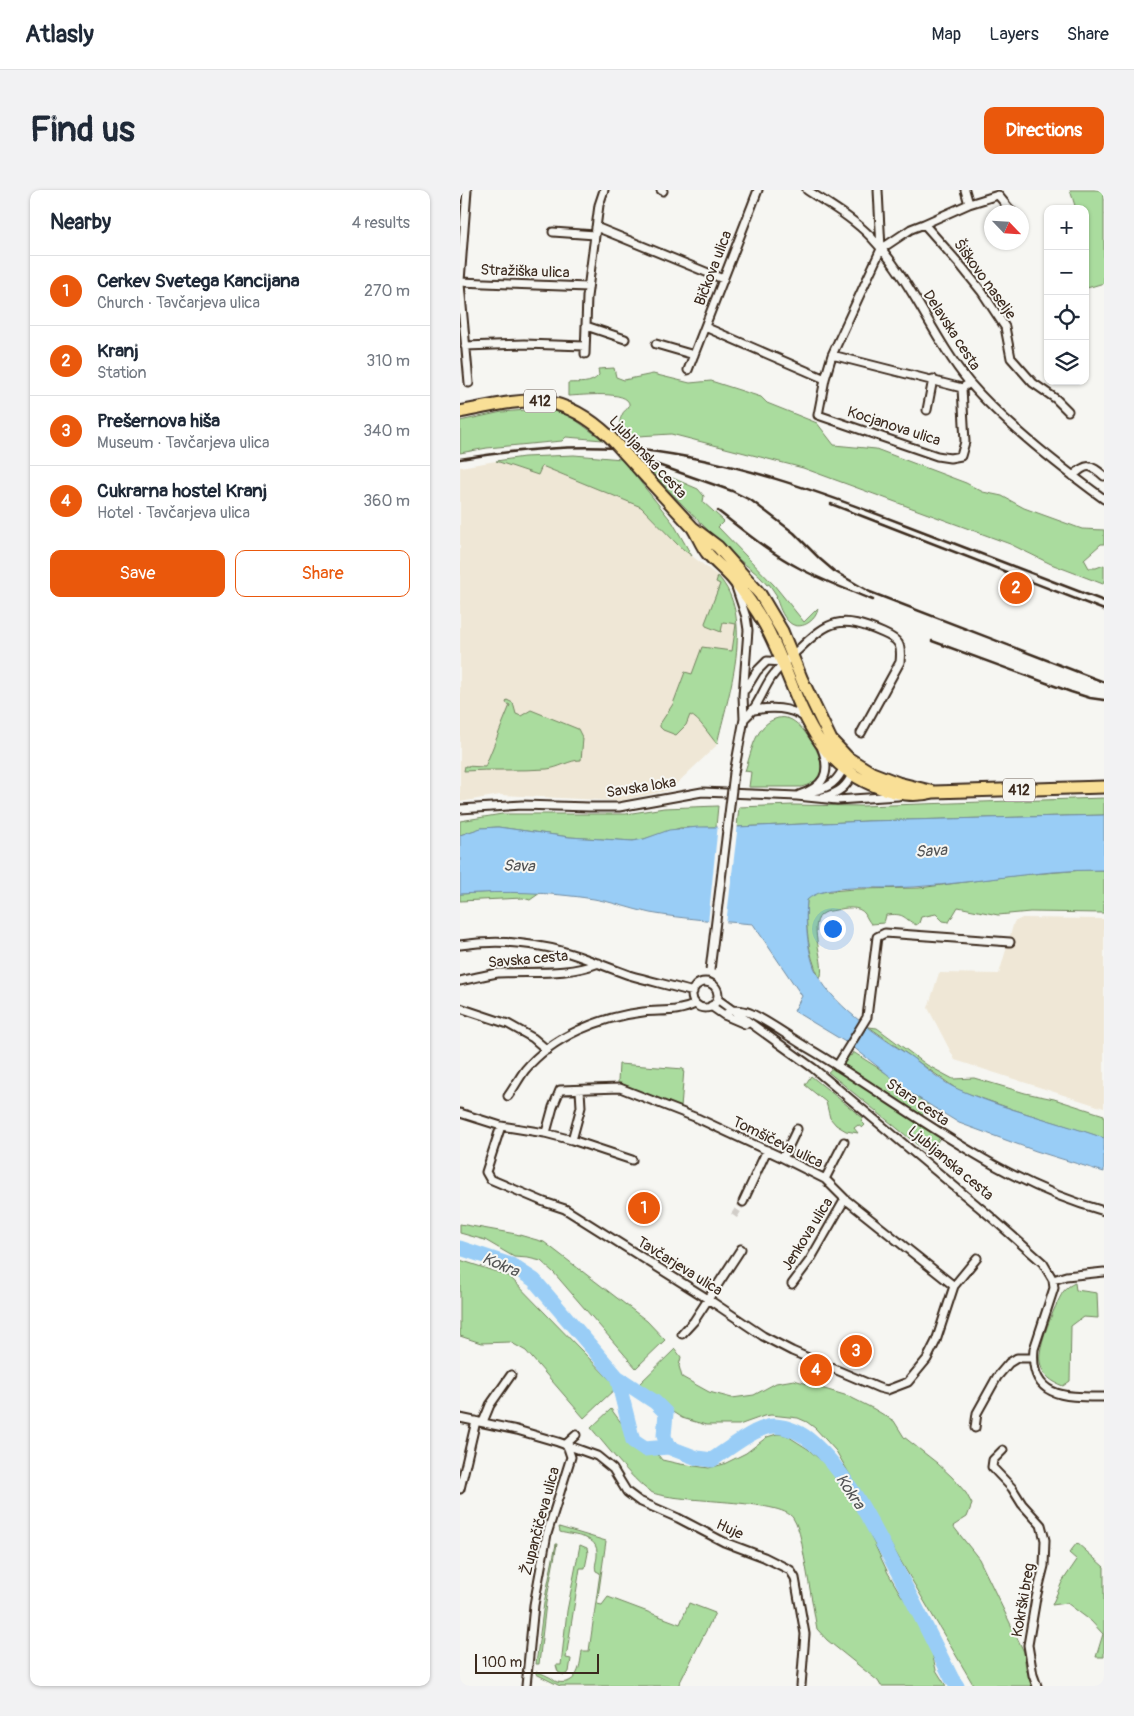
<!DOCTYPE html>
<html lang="en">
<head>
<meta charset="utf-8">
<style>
	body { margin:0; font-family:Pangolin,sans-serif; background:#f2f2f3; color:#1f2937 }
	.controls { position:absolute; right:15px; top:15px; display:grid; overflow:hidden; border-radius:10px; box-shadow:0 1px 4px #0004 }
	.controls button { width:45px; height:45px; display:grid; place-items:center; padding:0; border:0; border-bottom:1px solid #e0e1e3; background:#fff; color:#1f2937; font:25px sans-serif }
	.compass { position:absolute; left:524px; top:15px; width:45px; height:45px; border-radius:50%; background:#fff; box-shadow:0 1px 4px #0004; rotate:115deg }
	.scale { position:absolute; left:15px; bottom:12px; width:124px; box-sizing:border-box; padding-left:5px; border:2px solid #3b2a1e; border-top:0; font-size:14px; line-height:18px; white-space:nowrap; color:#3b2a1e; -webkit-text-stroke:4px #f6f6f2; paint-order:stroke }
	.you { position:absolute; left:372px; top:738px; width:18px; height:18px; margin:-12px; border:4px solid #fff; border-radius:50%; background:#1a73e8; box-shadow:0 0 0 8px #1a73e833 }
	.badge { display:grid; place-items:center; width:32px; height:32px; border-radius:50%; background:#ea580c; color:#fff; font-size:16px; font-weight:700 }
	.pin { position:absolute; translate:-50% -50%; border:2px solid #fff; box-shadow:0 1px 5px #0006 }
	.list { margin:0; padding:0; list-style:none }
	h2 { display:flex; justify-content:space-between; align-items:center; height:65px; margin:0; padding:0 20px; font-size:21px }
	h2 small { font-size:16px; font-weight:400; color:#747a83 }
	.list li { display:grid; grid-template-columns:32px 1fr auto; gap:15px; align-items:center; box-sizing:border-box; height:70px; padding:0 20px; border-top:1px solid #e0e1e3 }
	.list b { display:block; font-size:19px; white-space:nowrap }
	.list p { margin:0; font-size:16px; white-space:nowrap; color:#747a83 }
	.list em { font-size:16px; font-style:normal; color:#747a83 }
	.actions { display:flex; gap:10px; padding:15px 20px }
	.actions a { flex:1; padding:11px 0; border:1px solid #ea580c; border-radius:10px; text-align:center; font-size:18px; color:#ea580c }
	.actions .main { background:#ea580c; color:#fff }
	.icon { flex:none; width:28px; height:28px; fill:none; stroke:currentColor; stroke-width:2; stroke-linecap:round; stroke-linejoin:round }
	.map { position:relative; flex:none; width:644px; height:1496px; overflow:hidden; border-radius:10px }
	header { display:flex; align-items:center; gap:30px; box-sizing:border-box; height:70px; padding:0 25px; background:#fff; border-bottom:1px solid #e0e1e3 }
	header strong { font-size:24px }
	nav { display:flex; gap:28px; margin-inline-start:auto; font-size:18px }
	.intro { display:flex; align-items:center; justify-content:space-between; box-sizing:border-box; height:120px; padding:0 30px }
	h1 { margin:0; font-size:35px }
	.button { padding:12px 22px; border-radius:10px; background:#ea580c; color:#fff; font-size:18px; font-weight:700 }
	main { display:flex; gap:30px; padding:0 30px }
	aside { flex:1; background:#fff; border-radius:10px; box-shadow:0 1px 4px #0004 }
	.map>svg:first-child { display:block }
</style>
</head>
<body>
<header>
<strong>Atlasly</strong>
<nav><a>Map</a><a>Layers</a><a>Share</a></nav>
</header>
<div class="intro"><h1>Find us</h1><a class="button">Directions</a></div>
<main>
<aside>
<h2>Nearby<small>4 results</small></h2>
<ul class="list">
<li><span class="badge">1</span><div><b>Cerkev Svetega Kancijana</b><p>Church · Tavčarjeva ulica</p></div><em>270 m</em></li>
<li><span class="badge">2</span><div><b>Kranj</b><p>Station</p></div><em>310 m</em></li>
<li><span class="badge">3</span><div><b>Prešernova hiša</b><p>Museum · Tavčarjeva ulica</p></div><em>340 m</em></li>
<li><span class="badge">4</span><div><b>Cukrarna hostel Kranj</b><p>Hotel · Tavčarjeva ulica</p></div><em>360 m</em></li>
</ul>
<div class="actions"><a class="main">Save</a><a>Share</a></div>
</aside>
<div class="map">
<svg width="644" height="1496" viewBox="0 0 644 1496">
	<rect width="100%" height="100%" fill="#f6f6f2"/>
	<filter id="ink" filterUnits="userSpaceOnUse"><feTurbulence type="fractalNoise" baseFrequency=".02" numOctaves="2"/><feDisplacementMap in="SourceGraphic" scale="10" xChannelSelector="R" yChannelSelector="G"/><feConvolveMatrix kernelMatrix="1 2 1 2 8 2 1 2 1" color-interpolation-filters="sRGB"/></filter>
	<g filter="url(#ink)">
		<!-- built -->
		<path fill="#efe7d6" d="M36,271L78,285L81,275L181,317L219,356L258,386L268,399L277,435L278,454L276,471L256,556L210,600L159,611L40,605L0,612V277Z
			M562,728L644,729V918L495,870L468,818L479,783L539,784L554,732Z"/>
		<!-- green -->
		<path fill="#aadc9e" stroke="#72835e" d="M610,0H644V93L627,98L625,94V66L629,61L625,49V19H616Z
			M154,178L156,187L164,190L193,184L230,193L251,191L301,207L307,213L357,233L374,255L416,259L506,293L523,302L542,306L564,318L622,339L644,340V354H641L624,369L629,378H636L644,375V393L643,394L591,374L550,354L343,278L211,244L162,247L159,244C159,238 159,231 162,225C163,221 168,219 169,216C172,199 118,206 108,206V193C119,192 131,195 139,185L138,179Z
			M79,219L98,222L110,226L143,250L106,247L102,251L27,258L0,263V231L42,222Z
			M114,265L162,269L213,333L232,366L219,356L181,317L82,276L78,285L36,271L64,267Z
			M187,277L238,299L244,306L243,312L264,331L258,337L314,395L344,432L358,418C357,431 339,442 329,432C322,426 319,416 316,407L317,406L309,394L307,395C298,383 286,376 275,366C245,338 215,308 187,277Z
			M258,386C296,428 268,505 257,554C249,545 239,528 230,525L226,535L216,545L203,540L200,537V534L213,514L225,482L232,484L242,457L272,461L276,434L263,432L261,442L246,436L245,433L260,394L256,392Z
			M47,510L53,513L56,524L61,526L71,520L118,539L123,549L121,570C109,570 99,578 87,579C59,581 31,579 4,581L5,576L25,577L50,515L46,513Z
			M318,528C321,528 323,527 326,528C334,529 342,538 347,545C361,563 372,590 341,597H289L291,582L285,581C292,561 295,534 318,528Z
			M644,608V625L408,631L277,637L279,617L333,615L401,616Z
			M258,616L256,637L220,638L184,649L173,651L109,647L38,637L22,638L0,645V631L42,624H166L204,618Z
			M624,680H644V723L570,722L538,725L498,717L489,732L483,731L476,724L461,727L459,733L456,735C442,727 445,723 426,725L424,733L411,734C408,730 407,728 405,724C399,715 384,718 376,720C372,721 367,721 364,723C346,732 365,769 361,786L359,787C348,764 345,735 347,710L352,705L360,702L394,699L459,698L559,685Z
			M56,701L80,703L70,710L63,708L0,711V704Z
			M409,837L417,838L467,875L493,889L514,888L565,903L594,909L644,925V948L552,919L498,900Z
			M393,862L426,883L469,916L461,927L383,874V869L387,863L391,866Z
			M159,874L224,879L221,918L159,896L158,892Z
			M374,877L480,947L470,965L368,882Z
			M351,886L403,928L401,931L405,935L402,938L398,935L394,938L398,943L386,941L376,935L370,928L366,912L345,895Z
			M0,1034L56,1044L84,1052L187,1131L205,1150L176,1178L94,1083L81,1071L68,1068L54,1067L25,1050L0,1043Z
			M0,1070L49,1086L157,1197L124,1228L66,1161L50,1152L21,1153L0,1146Z
			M615,1093L616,1100L637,1103L638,1128L623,1127L611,1136L610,1191L603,1196C592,1192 582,1185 580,1172C577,1157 595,1115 603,1102C606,1098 610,1095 615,1093Z
			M215,1159L221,1167L219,1176L222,1187L249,1202L272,1208L294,1205L316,1193L334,1190L388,1206L414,1219L434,1231L444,1247L477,1273L492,1287L506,1303L512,1314L507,1327L493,1336L519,1369L564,1462L566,1479L573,1496H514L376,1261L355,1238L347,1232L338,1228L311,1225L304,1226L279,1235H246L222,1228L208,1219L202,1217L179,1194Z
			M151,1219L174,1250L195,1261L202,1270L220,1274L249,1278L264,1274L286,1263L307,1247L317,1244L326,1245L348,1259L366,1275L382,1294L400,1323L428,1383L441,1405L458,1428L470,1454L476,1480L486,1496H421L418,1491L367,1450L357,1439C353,1416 349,1394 345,1371C342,1357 341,1341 333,1328C321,1309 220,1313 193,1303C178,1297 143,1252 131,1238Z
			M99,1337L146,1351L137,1414L142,1415L148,1407L220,1434L229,1413L255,1423L218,1496H100L76,1484V1482C80,1483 84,1484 87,1486C91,1487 94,1491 97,1492C119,1496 120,1474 122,1461H129L140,1383L136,1381C134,1375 137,1371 137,1365C139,1345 114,1346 100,1342Z
			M617,1353L644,1377V1467H636L643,1444L631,1431L607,1413L592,1415L602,1392L617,1370L609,1363Z
			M96,1354H97L86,1413L79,1474H76L84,1413Z
			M120,1355L127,1358L128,1363L125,1378H120L106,1468L111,1469L109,1482L104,1485L98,1482L96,1475H101L107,1421Z"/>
		<!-- water -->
		<path fill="#99cdf6" stroke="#738ca0" d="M644,625V680C571,679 500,697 428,698C406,698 363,695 347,710C345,731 347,757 354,777C368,813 419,846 450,866C466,877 482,893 500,900C546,920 596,931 644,948V982L576,961L499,933L452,904L392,856L334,821L342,806L293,734C258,731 224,729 190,723C171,719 153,712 134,709C89,702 45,701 0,704V645L21,638L38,637L109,647L173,651L184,649L209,640L238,637H277L408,631Z"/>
		<!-- pier -->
		<path fill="#f6f6f2" d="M258,634H278L266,734L248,733Z"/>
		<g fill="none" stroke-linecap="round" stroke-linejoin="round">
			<!-- river -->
			<path stroke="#99cdf6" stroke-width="15" d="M0,1058L51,1075L74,1090L157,1187L195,1212L206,1223L204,1246L208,1257L237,1268L252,1270C267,1260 298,1235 315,1236C329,1237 343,1244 353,1253C384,1280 405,1321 424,1356C448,1400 470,1445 492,1489L497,1496
				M157,1187L173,1251L185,1259L208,1257"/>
			<!-- street-tunnel -->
			<path stroke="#d1cdc8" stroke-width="7" stroke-dasharray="7 3.5" stroke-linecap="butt" d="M274,1026L283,1012"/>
			<defs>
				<path id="street" d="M201,0L203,1
					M347,0C368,14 393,28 411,47C452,90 472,147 509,192C545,234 599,276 644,309
					M418,0L421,59L372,165L365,189L358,225L477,266L490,268L501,266L505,252L502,198L510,193
					M509,14L538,5L552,22
					M464,34L509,14L505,0
					M136,37L263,89
					M93,42L135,45
					M421,59L451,39L464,34L502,77L522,102L545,137L551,168L573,193L596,209L608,221
					M0,91L7,0
					M0,92L128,97
					M0,94L9,193
					M126,136L165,149
					M245,137L365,189
					M196,154L234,165
					M5,156L64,154L125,156
					M125,164L127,107L139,15L144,0
					M372,165L502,198
					M228,180L298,0
					M467,220L473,189
					M613,286C627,273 630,274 644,286
					M286,499L297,481L307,471L323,472
					M294,520C313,517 328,517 344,527
					M284,529C299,516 301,503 311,488C320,475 327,470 338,460C370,429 381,425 423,443C439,450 442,454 440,472L401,543
					M274,583L284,529L283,506L288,440L286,427L276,397
					M352,601C369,599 378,591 385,575
					M339,605C363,597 372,584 362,559
					M363,607C379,603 387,597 393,582
					M0,619L62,615L129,617H159L242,602L337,606L377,610L438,606
					M0,755C39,749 81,753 118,766C135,772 152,779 169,785C190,791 212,796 233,802
					M0,791C13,788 26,785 38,783C72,781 106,786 139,773
					M232 805a13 13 0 1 1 26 0a13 13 0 1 1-26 0Z
					M257,809L353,878L531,1027L583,1073L593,1090L594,1098L574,1159C569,1209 607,1207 644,1207
					M251,816L264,825L285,834
					M0,818L48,834L73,848L87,860
					M264,825L271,820C277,820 284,820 290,823C310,832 329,847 348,858C447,916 532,990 644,1021
					M377,876L407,827L417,747L425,743L550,752
					M48,906C54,898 59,888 65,880C93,846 141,827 183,822C202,820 218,823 235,814
					M0,923L41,936L85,943L112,950L172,970
					M41,936L26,982L30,989L84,1012L105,1019L248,1109L303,1146L332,1161L419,1198L427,1200L448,1192L467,1169L476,1151L494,1096L517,1068
					M85,943L87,939L93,917L100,900L160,898L237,928L323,968L365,989L385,1009L494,1096
					M112,950L121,917L120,900
					M323,968L337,939
					M365,989L384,952
					M283,1012L307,960
					M593,1090L606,1086L644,1082
					M332,1094L350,1070L385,1009
					M222,1144L234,1131L281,1059
					M0,1228L57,1240L98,1252L137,1266L153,1279L167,1302L179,1311L218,1328L264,1352L304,1367L330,1380L335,1388L345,1444L341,1496
					M23,1232L30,1215L51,1185
					M515,1238L517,1223L537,1187L549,1173L557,1168H573
					M105,1255L116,1245
					M543,1260L533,1270L532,1277L552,1298L562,1314L581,1335L585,1350L584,1376L576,1408L568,1455L573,1485L577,1496
					M0,1299L16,1231
					M66,1496L74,1415L87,1344L111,1267L108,1258L106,1255"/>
				<path id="primary" d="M0,222C65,209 98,198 150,247
					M187,288L233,338L258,357L300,404L322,441L342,490L371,550L388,568L412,583L438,593L474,602
					M233,338C238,346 242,357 248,364C256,373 265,380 272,388C284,402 296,419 305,435C338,495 345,571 418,597C438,604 453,607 474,602L644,597"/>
			</defs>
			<!-- street casing -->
			<use href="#street" stroke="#3b2a1e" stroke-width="11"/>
			<!-- primary casing -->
			<use href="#primary" stroke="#3b2a1e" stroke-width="15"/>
			<!-- street -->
			<use href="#street" stroke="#f6f6f2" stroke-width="7"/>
			<!-- primary -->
			<use href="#primary" stroke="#f9df96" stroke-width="11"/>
			<!-- rail -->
			<path stroke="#3b2a1e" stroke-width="2.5" d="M0,269C60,259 121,253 181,260C273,270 360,302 446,335C512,360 578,386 644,411
				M184,270L272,301L292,311L334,343L360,369L374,381L410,402L644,492
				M371,314L644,420
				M258,321C284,341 310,363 339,378C363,391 388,400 413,410
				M472,451L611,502L630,508L644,510"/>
			<defs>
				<path id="street-bridge" d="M250,780L274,583"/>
				<path id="primary-bridge" d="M150,247L187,288"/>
			</defs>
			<!-- street-bridge casing -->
			<use href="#street-bridge" stroke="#3b2a1e" stroke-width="11" stroke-linecap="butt"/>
			<!-- primary-bridge casing -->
			<use href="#primary-bridge" stroke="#3b2a1e" stroke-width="15" stroke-linecap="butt"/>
			<!-- street-bridge -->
			<use href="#street-bridge" stroke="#f6f6f2" stroke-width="7"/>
			<!-- primary-bridge -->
			<use href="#primary-bridge" stroke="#f9df96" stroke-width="11"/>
		</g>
	</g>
	<g text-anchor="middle" stroke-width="4" stroke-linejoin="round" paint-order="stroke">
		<!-- shield labels -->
		<g fill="#f6f6f2" stroke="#73675e" stroke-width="1">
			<rect x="64" y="199.5" width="32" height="23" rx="4"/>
			<rect x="543" y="588.5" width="32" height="23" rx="4"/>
		</g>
		<g font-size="14" font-weight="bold" fill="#3b2a1e">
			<text x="80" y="216">412</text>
			<text x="559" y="605">412</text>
		</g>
		<!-- street labels -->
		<g font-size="15" fill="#3b2a1e" stroke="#f6f6f2">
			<text transform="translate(253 78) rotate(-69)" y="5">Bičkova ulica</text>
			<text transform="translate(65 81) rotate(2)" y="5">Stražiška ulica</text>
			<text transform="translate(525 89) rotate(54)" y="5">Šiškovo naselje</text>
			<text transform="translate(492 140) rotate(57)" y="5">Delavska cesta</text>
			<text transform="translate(434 236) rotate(18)" y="5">Kocjanova ulica</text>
			<text transform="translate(188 267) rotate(47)" y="5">Ljubljanska cesta</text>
			<text transform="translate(181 597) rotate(-9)" y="5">Savska loka</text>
			<text transform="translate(68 769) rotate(-5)" y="5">Savska cesta</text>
			<text transform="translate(458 912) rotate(34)" y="5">Stara cesta</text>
			<text transform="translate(318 952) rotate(26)" y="5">Tomšičeva ulica</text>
			<text transform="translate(491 973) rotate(40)" y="5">Ljubljanska cesta</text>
			<text transform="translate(347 1044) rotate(-58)" y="5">Jenkova ulica</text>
			<text transform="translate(220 1076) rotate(32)" y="5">Tavčarjeva ulica</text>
			<text transform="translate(80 1331) rotate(-75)" y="5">Župančičeva ulica</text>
			<text transform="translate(270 1339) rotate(25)" y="5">Huje</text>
			<text transform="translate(563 1410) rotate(-80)" y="5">Kokrški breg</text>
		</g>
		<!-- water labels -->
		<g font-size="16" font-style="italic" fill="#525354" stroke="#f6f6f2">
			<text transform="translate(471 660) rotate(-4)" y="6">Sava</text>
			<text transform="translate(59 675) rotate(2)" y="6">Sava</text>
			<text transform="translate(41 1074) rotate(23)" y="6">Kokra</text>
			<text transform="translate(391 1301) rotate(56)" y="6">Kokra</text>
		</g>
	</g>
</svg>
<div class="controls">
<button>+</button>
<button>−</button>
<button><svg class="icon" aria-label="locate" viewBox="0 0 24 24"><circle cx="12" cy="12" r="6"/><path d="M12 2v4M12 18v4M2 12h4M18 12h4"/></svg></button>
<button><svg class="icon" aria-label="layers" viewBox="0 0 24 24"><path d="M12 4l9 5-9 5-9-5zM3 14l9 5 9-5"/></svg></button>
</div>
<svg class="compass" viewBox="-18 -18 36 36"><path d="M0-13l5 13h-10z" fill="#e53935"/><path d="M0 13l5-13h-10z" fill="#747a83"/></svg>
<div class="scale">100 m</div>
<div class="you"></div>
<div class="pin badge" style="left:184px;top:1018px">1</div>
<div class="pin badge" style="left:556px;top:398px">2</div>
<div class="pin badge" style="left:396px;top:1161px">3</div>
<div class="pin badge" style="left:356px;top:1180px">4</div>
</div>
</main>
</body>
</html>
